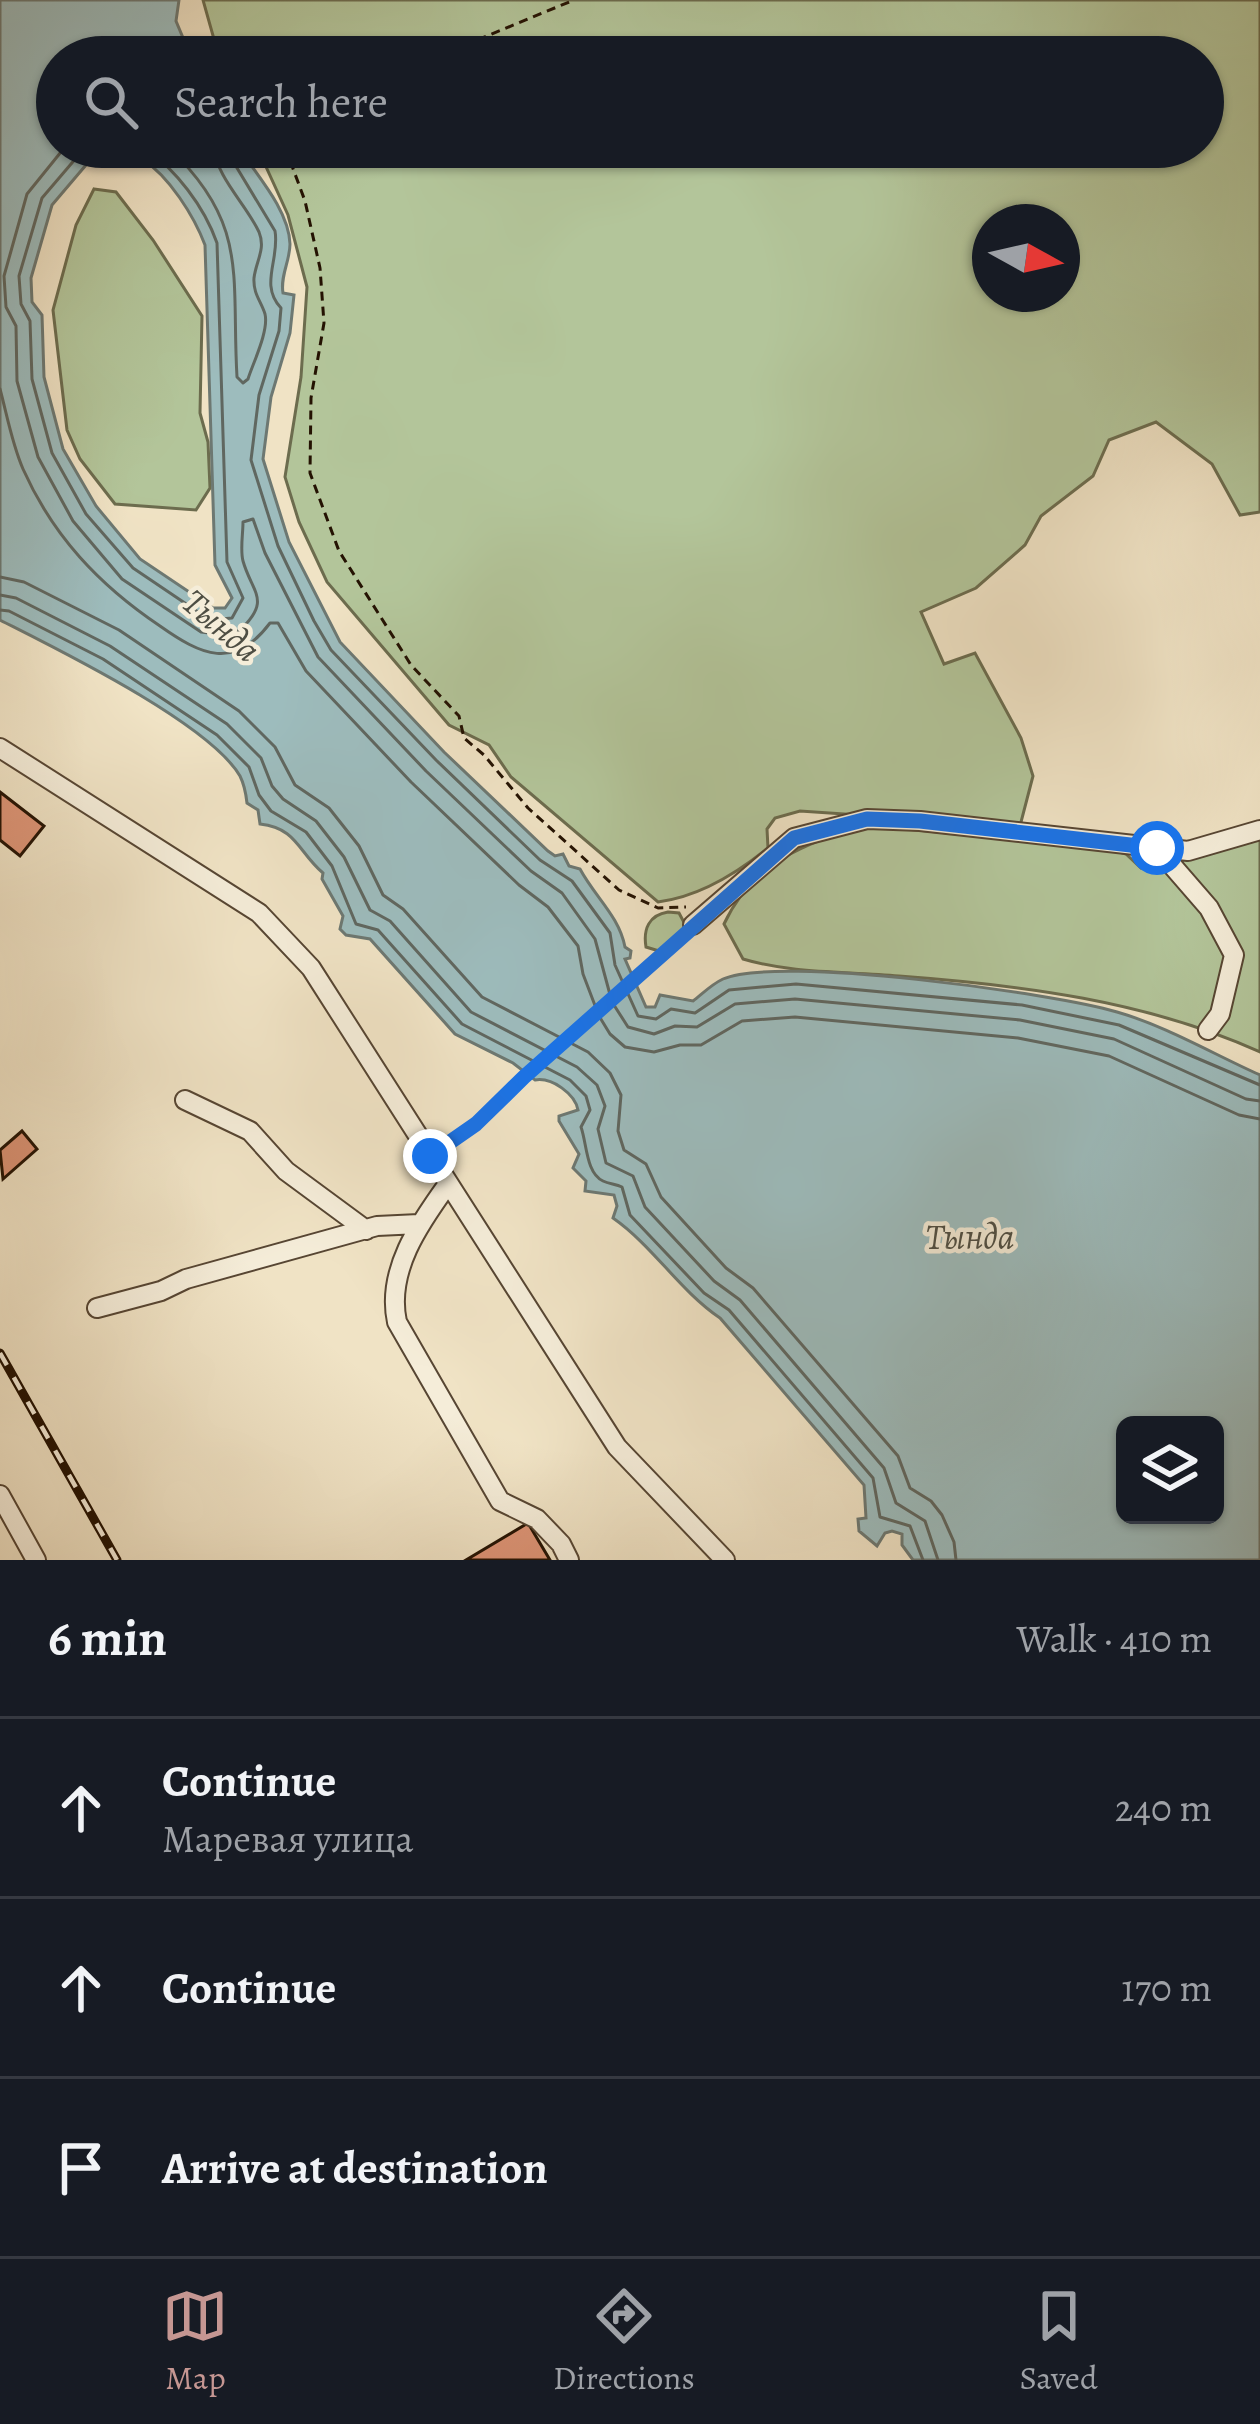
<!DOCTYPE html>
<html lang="en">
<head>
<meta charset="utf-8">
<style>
	body { margin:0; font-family:Alegreya,serif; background:#20242c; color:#f1f3f6 }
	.controls { position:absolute; right:36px; bottom:36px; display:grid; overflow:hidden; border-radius:18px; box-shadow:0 3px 9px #0004 }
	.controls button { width:108px; height:108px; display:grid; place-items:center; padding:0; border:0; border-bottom:3px solid #363941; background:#171b24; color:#f1f3f6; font:60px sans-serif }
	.compass { position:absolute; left:972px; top:204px; width:108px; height:108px; border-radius:50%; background:#171b24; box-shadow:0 3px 9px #0004; rotate:98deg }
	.stop { position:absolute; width:36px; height:36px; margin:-27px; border:9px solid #1a73e8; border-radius:50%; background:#fff }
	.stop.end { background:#1a73e8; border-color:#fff; box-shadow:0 3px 12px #0008 }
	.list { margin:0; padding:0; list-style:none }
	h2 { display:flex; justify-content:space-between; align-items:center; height:156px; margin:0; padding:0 48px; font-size:51px }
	h2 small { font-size:39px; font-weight:400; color:#9ea1a6 }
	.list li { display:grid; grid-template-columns:78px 1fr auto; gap:36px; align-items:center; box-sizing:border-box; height:180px; padding:0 48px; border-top:3px solid #363941 }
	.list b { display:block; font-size:45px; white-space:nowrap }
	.list p { margin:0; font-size:39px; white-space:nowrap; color:#9ea1a6 }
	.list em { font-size:39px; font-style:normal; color:#9ea1a6 }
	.icon { flex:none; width:66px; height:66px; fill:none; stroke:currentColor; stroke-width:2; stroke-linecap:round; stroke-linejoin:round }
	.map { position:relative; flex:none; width:1260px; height:1560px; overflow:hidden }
	.search { position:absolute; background:#171b24; box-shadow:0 3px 9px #0004; left:36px; right:36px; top:36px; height:132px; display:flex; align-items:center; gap:30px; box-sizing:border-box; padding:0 42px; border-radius:66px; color:#9ea1a6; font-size:45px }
	.sheet { height:696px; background:#171b24 }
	nav { display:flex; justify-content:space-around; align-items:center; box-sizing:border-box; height:168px; border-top:3px solid #363941; background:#171b24; font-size:33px; color:#9ea1a6 }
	nav a { display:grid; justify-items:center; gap:6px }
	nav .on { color:#c59692 }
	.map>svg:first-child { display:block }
</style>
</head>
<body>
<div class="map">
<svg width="1260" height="1560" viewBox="0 0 1260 1560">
	<rect width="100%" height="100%" fill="#f0e3c5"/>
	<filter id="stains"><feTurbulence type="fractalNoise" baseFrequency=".00167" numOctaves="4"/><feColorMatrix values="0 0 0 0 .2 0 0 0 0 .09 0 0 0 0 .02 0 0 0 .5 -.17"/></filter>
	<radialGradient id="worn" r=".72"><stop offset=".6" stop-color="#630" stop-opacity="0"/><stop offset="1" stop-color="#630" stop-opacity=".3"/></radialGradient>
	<!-- green -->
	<path fill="#b3c59a" stroke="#6c6c4e" stroke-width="3" fill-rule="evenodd" d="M203,0H1260V512L1240,515L1212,464L1156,422L1109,440L1093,476L1041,516L1025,545L976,588L921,612L944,664L975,653L1021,738L1033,776L1020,826L800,811L775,818L767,829L768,848C736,874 699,897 658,902L511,777L489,745L449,725L327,582L299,522L285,477L301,377L307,287L288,215L257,147H1203V57H219ZM990,222H1062V294H990Z
		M94,189L116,192L153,240L202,316L200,413L208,442L210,488L196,510L115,504L80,459L67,430L53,310L76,225Z
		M864,825L1106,848L1126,854L1141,868L1260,838V1052C1148,1001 1021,985 899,976C846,971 793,974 743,959L724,924C753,862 803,845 864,825Z
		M668,912L679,913L687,928L659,951L646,947C643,929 649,915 668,912Z"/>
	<!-- water -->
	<path fill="#9dbcbd" stroke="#6d7872" stroke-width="3" fill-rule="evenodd" d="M0,0H179L176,21L191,57H57V147H238C256,174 289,210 290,244C290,261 280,276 283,293L294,295L290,333L271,397L263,459L289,542L340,642L444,752L548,851L555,856L563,854L569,866L580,869C595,897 619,916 625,947L631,951L630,958L625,959L646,1007H655L660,995L693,1001C702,994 712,984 723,979C777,955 1054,993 1117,1012C1166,1026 1213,1054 1260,1075V1560H913L902,1545V1534L892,1531L885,1533L877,1546L859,1531L858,1519L866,1518L864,1485L720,1318C679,1290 653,1246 613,1218L617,1206L614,1195L585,1191L586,1181L573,1168L579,1154L559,1121V1116L578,1110C575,1094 552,1077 535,1080L513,1063L455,1034L370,939L346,935L340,929L343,916L322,879L323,873C298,852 297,828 260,824L258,810L247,803C246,794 244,784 240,776C209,723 57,649 0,620ZM114,149C122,152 134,154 142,159C169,176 194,216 205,245L215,565L232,598L225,608H213L140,559L96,506L63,449L44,377L42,315L32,302L31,278L52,205L86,165ZM1125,1425H1215V1515H1125Z"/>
	<!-- pier -->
	<path fill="#f0e3c5" d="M637,970L640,981L528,1082L525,1080L521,1075Z"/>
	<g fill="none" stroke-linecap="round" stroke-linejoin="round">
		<!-- shore -->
		<path stroke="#606760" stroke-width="3" d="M65,147L27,194L4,276L6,307L16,326L17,381L38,457L73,521L122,579L201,632L226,635L240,630C272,600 252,593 243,561C240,550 243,534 243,522L253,519L265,553L318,657L426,771L531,871L562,893L595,939L612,1002L628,1027L654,1034L675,1026L697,1027L735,1004L795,999L1020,1020L1114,1039L1246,1099L1260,1101
			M93,147L77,157L42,198L19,276L21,304L30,321L32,379L52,453L86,514L133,568L210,620L232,618L243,598L227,562L217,243C204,206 176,170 144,147
			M168,147C250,224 231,276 237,377L243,383L248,379C253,363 269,331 265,314C261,301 253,294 254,278C256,261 266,249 259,232C246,204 216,177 214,147
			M229,147L231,158L275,231C280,259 259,285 281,308L279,331L259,395L251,460L278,546L314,621L331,650L436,760L540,860L572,881L610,933L615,965L638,1016L656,1019L671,1009L695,1013L729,990L796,984L1022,1005L1119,1025L1260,1085
			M0,389C7,415 12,444 23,469C53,536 99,585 160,626C201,655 234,671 270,623H278L306,671L411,782L519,885L548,907L578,946L583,974L599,1016L610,1034L625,1047L654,1052L680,1045H701L742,1021L795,1017L1018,1038L1109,1056L1239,1115L1260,1119
			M0,577L24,582L119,630L239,711L275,747L295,785L329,808L359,846L383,895L403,909L482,997L588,1052L610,1073L621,1095L618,1131L624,1150L646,1164L661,1197L726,1268L753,1288L898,1456L910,1488L931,1501L942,1515L954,1542L956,1560
			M0,595L16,598L110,646L227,724L261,758L272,786L283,799L316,821L344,857L370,910L390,921L471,1012L577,1067L597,1085L605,1106L598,1129L606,1163L633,1176L645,1207L714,1281L740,1300L884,1468L896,1503L925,1521L938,1560
			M0,610L9,611L103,659L217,735L249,767L259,795L271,811L306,832L332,866L356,924L378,930L462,1024L570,1080L586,1096L590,1110L581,1127C587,1144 586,1173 603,1181C609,1184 616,1184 622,1187L630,1215L704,1293L729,1310L873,1478L880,1517L910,1526L923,1560"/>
	</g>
	<!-- building -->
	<path fill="#dd9476" stroke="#241202" stroke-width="3" d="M0,792L44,826L20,856L0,840Z
		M22,1131L37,1149L3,1179L0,1150Z
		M528,1523L550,1560H466Z"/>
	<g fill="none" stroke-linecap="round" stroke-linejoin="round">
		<defs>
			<path id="minor" d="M0,748L259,913L311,968L617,1447L725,1560
				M1157,848L1209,908L1234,955L1220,1014L1208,1030
				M693,925L794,838L867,819L920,821L1188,851L1260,830
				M185,1100L250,1131L286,1171L366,1230
				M448,1184C419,1224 386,1271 397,1322L500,1501L537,1519L561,1544L569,1560
				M97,1308L161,1291L186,1279L377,1226L419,1224
				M0,1495L36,1560"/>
		</defs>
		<!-- minor casing -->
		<use href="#minor" stroke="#574633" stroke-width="22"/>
		<!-- path -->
		<path stroke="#241202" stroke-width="3" stroke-dasharray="9 6" stroke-linecap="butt" d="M436,57L574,0
			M285,147L305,201L320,268L324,323L311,398L310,473L339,551L411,665L459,716L464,738L484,755L528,808L619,890L658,908L686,907
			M443,1146L476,1124L683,935"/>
		<!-- minor -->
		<use href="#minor" stroke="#f5edd9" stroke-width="18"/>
		<defs>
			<path id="rail" d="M0,1353L117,1560"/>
		</defs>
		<!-- rail casing -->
		<use href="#rail" stroke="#241202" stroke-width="9"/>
		<!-- rail -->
		<use href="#rail" stroke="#f5edd9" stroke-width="4.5" stroke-dasharray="14" stroke-linecap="butt"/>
	</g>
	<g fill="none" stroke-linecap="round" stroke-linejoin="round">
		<!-- route -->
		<path stroke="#1a73e8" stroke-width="15" d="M430,1156L476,1124L524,1077L794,838L867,819L920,821L1157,848"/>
	</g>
	<g text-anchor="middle" stroke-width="9" stroke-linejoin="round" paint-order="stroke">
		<!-- water labels -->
		<g font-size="36" font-style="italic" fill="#4e4e43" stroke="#f5edd9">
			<text transform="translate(222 625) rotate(41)" y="13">Тында</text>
			<text x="970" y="1249">Тында</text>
		</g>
	</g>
	<rect width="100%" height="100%" filter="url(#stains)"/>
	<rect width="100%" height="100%" fill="url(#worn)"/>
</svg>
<div class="controls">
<button><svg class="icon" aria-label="layers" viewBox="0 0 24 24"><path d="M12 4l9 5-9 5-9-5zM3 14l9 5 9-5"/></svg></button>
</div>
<svg class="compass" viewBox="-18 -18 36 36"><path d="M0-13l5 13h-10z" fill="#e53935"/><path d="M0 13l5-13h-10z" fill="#9ea1a6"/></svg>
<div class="stop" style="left:1157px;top:848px"></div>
<div class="stop end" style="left:430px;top:1156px"></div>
<div class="search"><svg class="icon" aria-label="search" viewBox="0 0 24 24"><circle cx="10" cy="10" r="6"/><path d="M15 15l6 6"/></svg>Search here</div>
</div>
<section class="sheet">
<h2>6 min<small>Walk · 410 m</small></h2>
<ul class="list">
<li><svg class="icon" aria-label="ahead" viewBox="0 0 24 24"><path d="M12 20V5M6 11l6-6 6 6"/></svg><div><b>Continue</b><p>Маревая улица</p></div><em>240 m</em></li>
<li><svg class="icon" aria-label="ahead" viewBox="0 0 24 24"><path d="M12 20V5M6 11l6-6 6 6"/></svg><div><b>Continue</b></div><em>170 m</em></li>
<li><svg class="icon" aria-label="arrive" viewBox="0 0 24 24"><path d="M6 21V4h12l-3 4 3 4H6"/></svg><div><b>Arrive at destination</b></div></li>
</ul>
</section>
<nav>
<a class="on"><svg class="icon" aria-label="map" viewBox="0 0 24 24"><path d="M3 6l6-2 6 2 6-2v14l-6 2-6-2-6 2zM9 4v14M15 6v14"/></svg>Map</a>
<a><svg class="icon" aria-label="directions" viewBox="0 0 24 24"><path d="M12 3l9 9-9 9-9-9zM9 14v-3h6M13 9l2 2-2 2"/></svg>Directions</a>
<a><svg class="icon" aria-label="saved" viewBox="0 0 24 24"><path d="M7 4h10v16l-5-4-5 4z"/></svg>Saved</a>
</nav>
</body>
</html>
